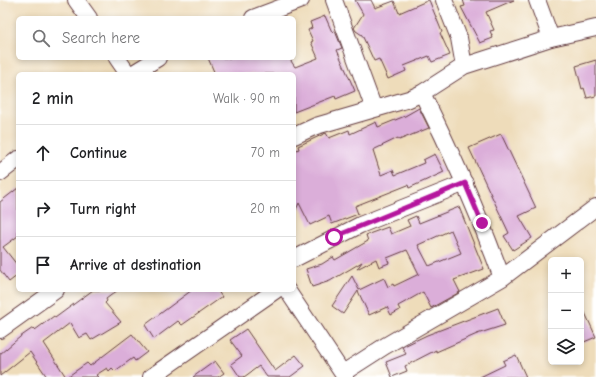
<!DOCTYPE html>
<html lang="en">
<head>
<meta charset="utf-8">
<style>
	body { margin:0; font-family:"Comic Neue",sans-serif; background:#f2f2f2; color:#202124 }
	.controls { position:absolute; right:12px; bottom:12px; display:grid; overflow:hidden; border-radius:6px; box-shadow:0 2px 6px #0003 }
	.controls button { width:36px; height:36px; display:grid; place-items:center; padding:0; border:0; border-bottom:1px solid #e0e0e0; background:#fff; color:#202124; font:20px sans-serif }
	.stop { position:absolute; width:12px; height:12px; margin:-9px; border:3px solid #b5179e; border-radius:50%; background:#fff }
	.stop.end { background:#b5179e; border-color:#fff; box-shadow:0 1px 4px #0008 }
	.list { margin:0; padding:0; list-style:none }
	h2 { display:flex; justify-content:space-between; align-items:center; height:52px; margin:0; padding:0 16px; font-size:17px }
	h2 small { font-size:13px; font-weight:400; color:#757577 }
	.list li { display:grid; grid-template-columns:26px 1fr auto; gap:12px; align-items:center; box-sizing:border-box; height:56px; padding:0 16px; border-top:1px solid #e0e0e0 }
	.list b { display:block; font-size:15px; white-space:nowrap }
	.list em { font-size:13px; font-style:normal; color:#757577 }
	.icon { flex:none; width:22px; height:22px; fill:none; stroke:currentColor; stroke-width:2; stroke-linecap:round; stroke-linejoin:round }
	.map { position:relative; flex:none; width:596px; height:377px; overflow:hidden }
	.search { position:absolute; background:#fff; box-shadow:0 2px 6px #0003; left:16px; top:16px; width:280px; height:44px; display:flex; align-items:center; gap:10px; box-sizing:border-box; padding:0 14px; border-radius:6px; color:#757577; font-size:15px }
	.panel { position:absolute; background:#fff; box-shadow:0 2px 6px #0003; left:16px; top:72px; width:280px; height:220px; border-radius:6px }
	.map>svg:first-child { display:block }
</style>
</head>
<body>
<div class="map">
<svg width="596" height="377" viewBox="0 0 596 377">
	<rect width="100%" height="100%" fill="#fff"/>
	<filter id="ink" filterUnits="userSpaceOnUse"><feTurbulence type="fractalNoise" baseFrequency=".025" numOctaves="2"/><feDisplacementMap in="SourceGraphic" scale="8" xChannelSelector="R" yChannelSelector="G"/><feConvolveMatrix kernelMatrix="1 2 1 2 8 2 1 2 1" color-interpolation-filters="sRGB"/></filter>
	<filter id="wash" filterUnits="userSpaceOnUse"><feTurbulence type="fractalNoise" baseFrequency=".012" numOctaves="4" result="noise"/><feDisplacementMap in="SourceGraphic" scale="16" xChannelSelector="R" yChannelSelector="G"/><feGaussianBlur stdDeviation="0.9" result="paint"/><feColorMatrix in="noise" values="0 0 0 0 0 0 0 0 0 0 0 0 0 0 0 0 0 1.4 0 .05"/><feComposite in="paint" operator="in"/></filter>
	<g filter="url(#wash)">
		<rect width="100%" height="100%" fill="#eedcba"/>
		<g id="blocks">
			<!-- building -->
			<path fill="#dbaed9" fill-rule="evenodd" d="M355,0H371L375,8L394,1L399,13L429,0L442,32L440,33L450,55L432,62L429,56L404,66L406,71L388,79L379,59L374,61L362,35L356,31L354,28L363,14Z
				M463,0H514L486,12L494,30L490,31L493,38L480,43L461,7L465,6Z
				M325,16L332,32L335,31L342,48L337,50L355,91L336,99L335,96L294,112V74H215L208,58H289L295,67L318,58L311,42L313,41L308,30L312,28L310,22Z
				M596,60V96L587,98L584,88L582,89L576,66Z
				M419,108L429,128L399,140L398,138L373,150L381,175L393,170L395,175L424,163L423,160L435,154L444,172L409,188L408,185L355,206L358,214L332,224L329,216L310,225L299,203L294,214V151L299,149L298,146L326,133L329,138L349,130L350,134L376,122L378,127L405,116Z
				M501,134L536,208L519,216L532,238L513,250L504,236L509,233L469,148Z
				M18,188V236L3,247L18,266V275L9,282L0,270V202Z
				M459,207L484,269L454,280L460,292L431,308L423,292L398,306L400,310L391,315L387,307L369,315L358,291L343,314L332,306L352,276L359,290L384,278L388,287L393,284L394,286L419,274L407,250L387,258L389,263L379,267L376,259L357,269L362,262L330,281L312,287L306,269L322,264L333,257L335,260L368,241L366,235L388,227L391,234L410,226L407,220L416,216L419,223ZM451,230L461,253L429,266L418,245Z
				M93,290H118L106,299L107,301L105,303L121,322L91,340L87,334L79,338L70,323L44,343L66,377H47L30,352L0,376V354L20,337L33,328L35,330L54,316L55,318Z
				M192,290H217L222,297L182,325L178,321L154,339L145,325Z
				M581,304L596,337L584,342L581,335Z
				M498,308L505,325L477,334L436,352V350L405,366L407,371L392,377L386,362L406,354L402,347L427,335Z
				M246,329L275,371L296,355L305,366L290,377H267L259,366L244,377H240L231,364L242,356L230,340Z
				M132,334L147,352L135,361L133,358L115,371L112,368L109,371L107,368L96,375L98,377H67L87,363L90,366Z
				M516,355L526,377H480L505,365L503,361Z
				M215,361L224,373L218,377H193Z"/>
		</g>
	</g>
	<g filter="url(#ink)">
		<use href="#blocks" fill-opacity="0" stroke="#633b40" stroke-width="1"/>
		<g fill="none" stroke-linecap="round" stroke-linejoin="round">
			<defs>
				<path id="minor" d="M76,0L89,18
					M334,0L374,109
					M537,0L551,38
					M253,18L301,0
					M117,58L128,74
					M464,66L551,38L596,28
					M132,74L158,58
					M422,93C452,153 479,214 502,278
					M294,136L316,126L409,99L422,93L464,66L459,38L444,0
					M0,173L18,159
					M294,259L360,225L465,183
					M287,290L345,377
					M0,330L56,290
					M343,373L385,346L502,278L596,207
					M151,377L276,290"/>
			</defs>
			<!-- minor casing -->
			<use href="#minor" stroke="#633b40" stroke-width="18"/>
			<!-- minor -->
			<use href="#minor" stroke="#fff" stroke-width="16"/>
		</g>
	</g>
	<g fill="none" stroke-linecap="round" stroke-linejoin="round" filter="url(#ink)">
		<!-- route -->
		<path stroke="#b5179e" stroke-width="5" d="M334,237L465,183L482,223"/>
	</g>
</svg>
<div class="controls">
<button>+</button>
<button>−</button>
<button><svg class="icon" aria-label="layers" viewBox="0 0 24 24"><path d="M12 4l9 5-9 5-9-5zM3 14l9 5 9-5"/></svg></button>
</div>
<div class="stop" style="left:334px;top:237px"></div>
<div class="stop end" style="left:482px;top:223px"></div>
<div class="search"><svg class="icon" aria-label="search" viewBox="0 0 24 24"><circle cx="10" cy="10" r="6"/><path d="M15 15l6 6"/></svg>Search here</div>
<section class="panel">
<h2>2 min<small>Walk · 90 m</small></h2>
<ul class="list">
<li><svg class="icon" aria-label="ahead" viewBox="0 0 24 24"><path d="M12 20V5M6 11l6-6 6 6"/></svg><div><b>Continue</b></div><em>70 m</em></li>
<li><svg class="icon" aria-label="right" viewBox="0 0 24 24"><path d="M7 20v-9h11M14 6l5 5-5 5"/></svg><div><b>Turn right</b></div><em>20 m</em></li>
<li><svg class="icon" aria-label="arrive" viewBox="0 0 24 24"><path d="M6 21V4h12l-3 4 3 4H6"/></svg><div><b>Arrive at destination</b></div></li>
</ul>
</section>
</div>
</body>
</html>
